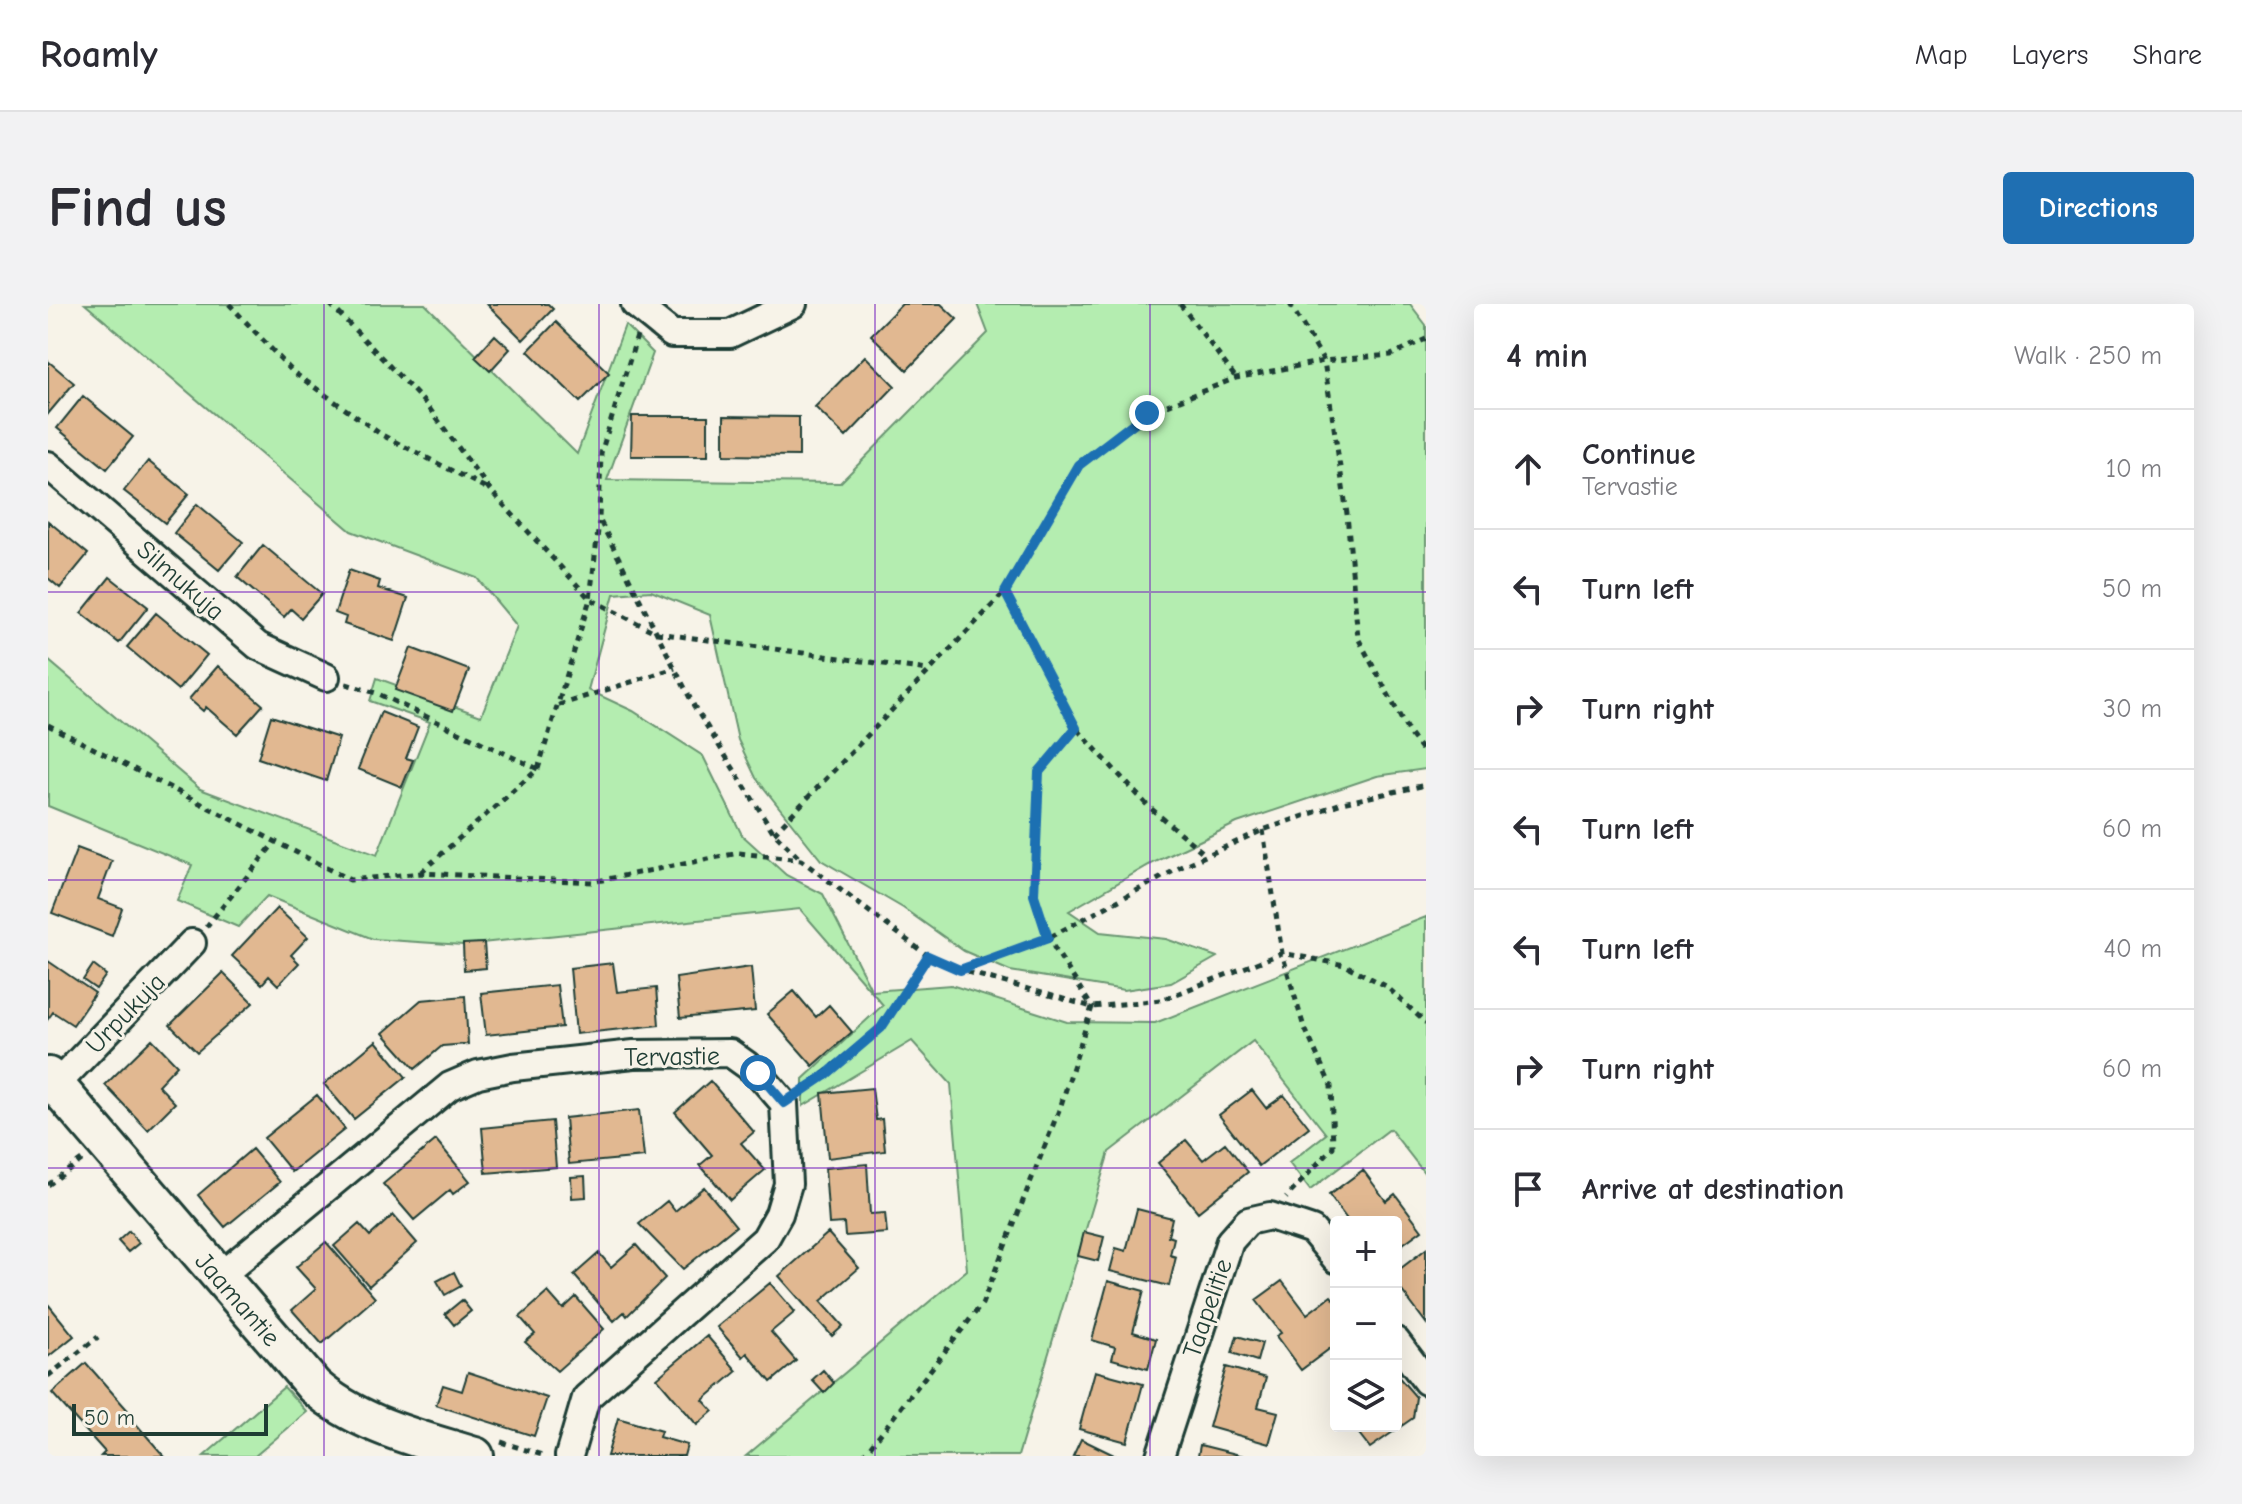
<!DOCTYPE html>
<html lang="en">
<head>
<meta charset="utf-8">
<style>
	body { margin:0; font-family:"Comic Neue",sans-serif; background:#f2f2f3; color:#2b2b33 }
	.controls { position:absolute; right:24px; bottom:24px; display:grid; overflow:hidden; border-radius:8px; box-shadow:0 8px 32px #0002 }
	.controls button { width:72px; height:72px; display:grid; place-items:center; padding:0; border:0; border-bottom:2px solid #e1e1e2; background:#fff; color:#2b2b33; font:40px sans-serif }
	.scale { position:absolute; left:24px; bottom:20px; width:196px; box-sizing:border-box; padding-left:8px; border:4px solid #1f3d34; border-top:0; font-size:22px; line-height:28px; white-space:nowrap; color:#1f3d34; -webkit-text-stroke:6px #f7f3e8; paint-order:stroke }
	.stop { position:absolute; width:24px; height:24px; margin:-18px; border:6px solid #1f6fb2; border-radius:50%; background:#fff }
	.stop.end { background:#1f6fb2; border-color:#fff; box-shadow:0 2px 8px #0008 }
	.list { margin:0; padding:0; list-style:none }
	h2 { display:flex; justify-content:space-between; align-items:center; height:104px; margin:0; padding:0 32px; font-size:34px }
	h2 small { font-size:26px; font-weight:400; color:#7c7c81 }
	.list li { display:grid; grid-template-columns:52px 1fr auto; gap:24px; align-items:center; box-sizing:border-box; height:120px; padding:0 32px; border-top:2px solid #e1e1e2 }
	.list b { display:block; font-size:30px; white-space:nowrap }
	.list p { margin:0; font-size:26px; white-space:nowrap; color:#7c7c81 }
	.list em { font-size:26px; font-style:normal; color:#7c7c81 }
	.icon { flex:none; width:44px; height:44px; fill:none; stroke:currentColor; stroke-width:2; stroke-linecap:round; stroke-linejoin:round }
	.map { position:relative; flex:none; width:1378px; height:1152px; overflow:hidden; border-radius:8px }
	header { display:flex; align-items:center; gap:48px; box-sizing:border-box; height:112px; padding:0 40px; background:#fff; border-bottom:2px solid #e1e1e2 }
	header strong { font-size:38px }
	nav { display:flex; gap:44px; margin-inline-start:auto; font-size:28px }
	.intro { display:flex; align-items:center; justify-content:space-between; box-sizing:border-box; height:192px; padding:0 48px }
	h1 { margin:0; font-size:56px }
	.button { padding:20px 36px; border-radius:8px; background:#1f6fb2; color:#fff; font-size:28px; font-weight:700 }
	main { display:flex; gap:48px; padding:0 48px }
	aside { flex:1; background:#fff; border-radius:8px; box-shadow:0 8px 32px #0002 }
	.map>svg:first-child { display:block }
</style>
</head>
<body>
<header>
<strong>Roamly</strong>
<nav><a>Map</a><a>Layers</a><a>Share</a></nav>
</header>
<div class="intro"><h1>Find us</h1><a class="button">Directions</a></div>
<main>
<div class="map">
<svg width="1378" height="1152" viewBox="0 0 1378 1152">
	<rect width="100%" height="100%" fill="#f7f3e8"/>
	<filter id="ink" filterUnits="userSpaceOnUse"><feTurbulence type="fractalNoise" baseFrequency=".0125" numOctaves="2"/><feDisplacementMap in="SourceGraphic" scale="16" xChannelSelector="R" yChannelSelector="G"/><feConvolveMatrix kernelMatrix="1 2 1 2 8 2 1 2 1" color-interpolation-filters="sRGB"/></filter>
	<g filter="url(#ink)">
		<!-- green -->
		<path fill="#b4edb0" stroke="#6a9572" stroke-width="2" d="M37,0H377L529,150L577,21L605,49L559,176L792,179L940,29L929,0H1362L1378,21V465L1329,472L1189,519L1101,561L1021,607L1052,628L1118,635L1169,653L1123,679L1076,686L962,667L916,647L855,604L773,556L708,474L690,436L662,311L603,287L566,290L540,386L585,407L655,452L694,531L738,571L775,590L824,687L903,681L1019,718L1107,719L1378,613V871L1342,825L1262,886L1241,859L1278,830L1205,737L1061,848L970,1152H698L919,966L903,780L864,737L755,802V775L835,701L752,605L415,641L325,635L219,592L190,623L129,597L144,561L0,502V356L152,485L329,551L382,418L322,397L329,374L433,412L469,322L429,274L303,227Z
			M236,1083L259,1108L207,1152H156Z"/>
		<!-- building -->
		<path fill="#e1b891" stroke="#1f3d34" stroke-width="2" d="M439,0H500L505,5L475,36Z
			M854,0H893L909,15L859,66L823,31Z
			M508,18L561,69L532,98L480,47Z
			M447,31L462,45L442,67L427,53Z
			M817,52L847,82L798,133L767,103Z
			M0,57L26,79L0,110Z
			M35,92L85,133L59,165L9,124Z
			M584,112H660V152H583Z
			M676,112L751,113V152L676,151Z
			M100,157L141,190L117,219L76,187Z
			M149,200L195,238L171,266L126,229Z
			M0,217L40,250L12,284L0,274Z
			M215,241L274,290L253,314L243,305L236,313L189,273Z
			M301,266L332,277L330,284L360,294L346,337L296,320L298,313L287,309Z
			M62,273L100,303L71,339L33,309Z
			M108,309L159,351L130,386L79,343Z
			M363,344L421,366L405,407L347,386Z
			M170,362L215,401L189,430L158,403L155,407L141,395Z
			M333,408L370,423L358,454L365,456L354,483L310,465Z
			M223,412L291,434L278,477L210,454Z
			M29,544L64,557L50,595L74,604L64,632L4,609Z
			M229,604L260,633L243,651L251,659L230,681L221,672L214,680L184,652Z
			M436,639L438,664L416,666L415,640Z
			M0,657L47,689L25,721L5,708L0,715Z
			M565,659L569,688L608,684L611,721L528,730L522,664Z
			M45,661L58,671L48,685L35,676Z
			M703,663L707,707L632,714L628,674Z
			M175,669L205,699L149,748L122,721Z
			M509,681L514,723L438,731L433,689Z
			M746,687L768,713L781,701L804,728L765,762L719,710Z
			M417,692L420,740L394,742L367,765L335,729L373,696Z
			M104,735L129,761L110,781L127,799L100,826L57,781Z
			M328,737L358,773L306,815L276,780Z
			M662,777L706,828L693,839L717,866L682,896L652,861L664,851L627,808Z
			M824,784L828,816L834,815L837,847L780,854L774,789Z
			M1204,786L1218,804L1236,791L1261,823L1211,862L1171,811Z
			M269,791L297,825L244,868L216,834Z
			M591,806L596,853L521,860L517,814Z
			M504,817L508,863L438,869L434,824Z
			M388,836L422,877L405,890L402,886L366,916L335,880Z
			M1138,836L1155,856L1177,839L1200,868L1150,908L1110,859Z
			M204,845L232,878L177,923L150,891Z
			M819,860L822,910L837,909L839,929L797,932L796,919L781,920L777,864Z
			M1315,866L1338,897L1347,890L1374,926L1348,945V918H1301L1281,891Z
			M537,872L538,893L524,894L523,873Z
			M656,883L688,922L635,965L591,920L619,897L627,907Z
			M1089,905L1124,914L1120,932L1126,934L1122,951L1128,953L1121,982L1062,967L1068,944L1078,947Z
			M345,911L369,939L321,982L286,942L311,920L322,932Z
			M81,927L91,939L80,948L70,937Z
			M1036,928L1056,933L1050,957L1030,952Z
			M780,929L811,964L773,997L795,1022L784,1032L731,972Z
			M278,938L327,994L274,1040L244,1006L268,985L248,963Z
			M588,941L617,974L579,1012L576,1008L566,1017L526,971L551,949L563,963Z
			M1378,945V1019L1348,979V968Z
			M406,968L413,982L397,991L389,977Z
			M1060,977L1096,987L1085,1028L1108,1035L1100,1065L1064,1055L1067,1043L1044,1036Z
			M1234,977L1259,1010L1283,992L1288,998V1040L1253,1066L1228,1032L1233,1029L1208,996Z
			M722,979L747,1008L723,1028L748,1057L723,1078L699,1049L695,1053L669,1023Z
			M500,988L515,1005L528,993L556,1025L509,1067L477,1038L487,1030L472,1013Z
			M414,996L423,1007L406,1021L397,1010Z
			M0,1000L26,1032L0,1053Z
			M659,1032L689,1067L655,1096L665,1107L649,1121L609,1074Z
			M1189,1032L1214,1039L1209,1057L1184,1049Z
			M38,1059L84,1111L82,1113L116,1152H53L57,1148L4,1089Z
			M1178,1063L1218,1074L1210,1103L1230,1108L1221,1140L1161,1123Z
			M775,1066L786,1079L776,1089L764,1076Z
			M1047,1067L1095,1080L1079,1138L1031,1125Z
			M420,1068L499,1094L486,1132L388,1101L395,1081L414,1087Z
			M1348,1070L1368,1093L1365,1114L1322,1144L1305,1122H1348Z
			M570,1114L613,1127L611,1133L639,1141L636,1152H559Z
			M1033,1135L1068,1152H1025Z
			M1152,1141L1196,1152H1150Z"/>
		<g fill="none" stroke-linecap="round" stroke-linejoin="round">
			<defs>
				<path id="street" d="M587,0L624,30H682L745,0
					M0,161L210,342L278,373
					M9,780L144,639
					M171,973L402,782L430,770L465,763L586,750L682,749L710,769L736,799L740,880L731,910L717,935L538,1094L521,1152
					M1348,1037L1378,1077
					M1112,1152L1182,937L1200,917L1222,912L1264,926L1288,955"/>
				<path id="secondary" d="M0,772L266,1082C310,1121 372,1135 427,1152"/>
			</defs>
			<!-- street casing -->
			<use href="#street" stroke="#1f3d34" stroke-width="32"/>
			<!-- secondary casing -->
			<use href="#secondary" stroke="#1f3d34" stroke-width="42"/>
			<!-- path -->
			<path stroke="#1f3d34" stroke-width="5" stroke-dasharray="6 6" stroke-linecap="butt" d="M181,0L245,68L334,131L438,184
				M282,0L378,100L442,186L542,295L609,329L880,366
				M1132,0L1188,74
				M1242,0L1276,57L1299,210L1310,334L1362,431L1378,451
				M589,32L553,149L551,215L646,402L726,529L753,556
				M957,288L1028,424L1100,502L1158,551
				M298,380L328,389L490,465L373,568
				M511,401L627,364
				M0,421L302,576L373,569L544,578L691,549L753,556L880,652L912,666L1044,703L1113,696L1234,649L1297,661L1338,682L1378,719
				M490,465L542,295L551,218
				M1215,526L1234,649L1255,720L1283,782L1285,843L1238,894
				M726,529L957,288L1031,161L1099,109L1188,74L1276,57L1343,51L1378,35
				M158,623L227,538
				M913,666L1000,634L1133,563L1215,526L1294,499L1378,481
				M757,785L833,724L880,652
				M0,881L35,855
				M0,1072L50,1033
				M453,1138L497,1152
				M815,1152L934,1000L1013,801L1044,703L1000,634L986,591L991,468L1028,424"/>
			<!-- street -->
			<use href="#street" stroke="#f7f3e8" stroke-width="26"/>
			<!-- secondary -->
			<use href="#secondary" stroke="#f7f3e8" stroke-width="36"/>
		</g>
	</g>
	<g fill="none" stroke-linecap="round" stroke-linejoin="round" filter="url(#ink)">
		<!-- route -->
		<path stroke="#1f6fb2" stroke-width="10" d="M710,769L736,799L779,770L833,724L880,652L912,666L1000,634L986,591L991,468L1028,424L957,288L1031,161L1099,109"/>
	</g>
	<!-- grid -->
	<path fill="none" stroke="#7b2cbf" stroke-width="2" stroke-opacity="0.55" d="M276,0V1152M551,0V1152M827,0V1152M1102,0V1152M0,288H1378M0,576H1378M0,864H1378"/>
	<g text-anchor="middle" stroke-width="6" stroke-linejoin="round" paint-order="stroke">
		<!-- street labels -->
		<g font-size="26" fill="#1f3d34" stroke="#f7f3e8">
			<text transform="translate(133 276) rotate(41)" y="9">Silmukuja</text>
			<text transform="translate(77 709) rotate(-46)" y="9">Urpukuja</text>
			<text transform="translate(624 752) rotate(-1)" y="9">Tervastie</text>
			<text transform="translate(190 995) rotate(49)" y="9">Jaamantie</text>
			<text transform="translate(1159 1004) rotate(-71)" y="9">Taapelitie</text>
		</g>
	</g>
</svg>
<div class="controls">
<button>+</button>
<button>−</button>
<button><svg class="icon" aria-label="layers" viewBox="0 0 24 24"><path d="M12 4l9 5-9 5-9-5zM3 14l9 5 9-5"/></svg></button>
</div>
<div class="scale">50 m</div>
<div class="stop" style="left:710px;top:769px"></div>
<div class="stop end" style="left:1099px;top:109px"></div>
</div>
<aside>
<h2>4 min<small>Walk · 250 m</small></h2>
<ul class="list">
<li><svg class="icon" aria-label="ahead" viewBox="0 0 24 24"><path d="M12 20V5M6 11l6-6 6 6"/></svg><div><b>Continue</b><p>Tervastie</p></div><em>10 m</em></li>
<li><svg class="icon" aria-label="left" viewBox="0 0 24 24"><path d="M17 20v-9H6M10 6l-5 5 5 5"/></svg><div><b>Turn left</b></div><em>50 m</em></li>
<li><svg class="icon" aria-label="right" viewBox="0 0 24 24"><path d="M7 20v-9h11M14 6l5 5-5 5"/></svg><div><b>Turn right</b></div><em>30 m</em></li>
<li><svg class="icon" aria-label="left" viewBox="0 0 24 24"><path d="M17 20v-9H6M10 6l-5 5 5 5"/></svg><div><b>Turn left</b></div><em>60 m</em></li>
<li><svg class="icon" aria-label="left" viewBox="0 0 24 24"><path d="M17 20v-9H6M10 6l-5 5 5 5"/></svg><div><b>Turn left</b></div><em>40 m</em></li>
<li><svg class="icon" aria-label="right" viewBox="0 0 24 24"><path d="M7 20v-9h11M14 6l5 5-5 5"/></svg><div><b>Turn right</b></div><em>60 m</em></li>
<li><svg class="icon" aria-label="arrive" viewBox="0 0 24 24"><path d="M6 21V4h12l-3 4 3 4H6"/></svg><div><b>Arrive at destination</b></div></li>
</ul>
</aside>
</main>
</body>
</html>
